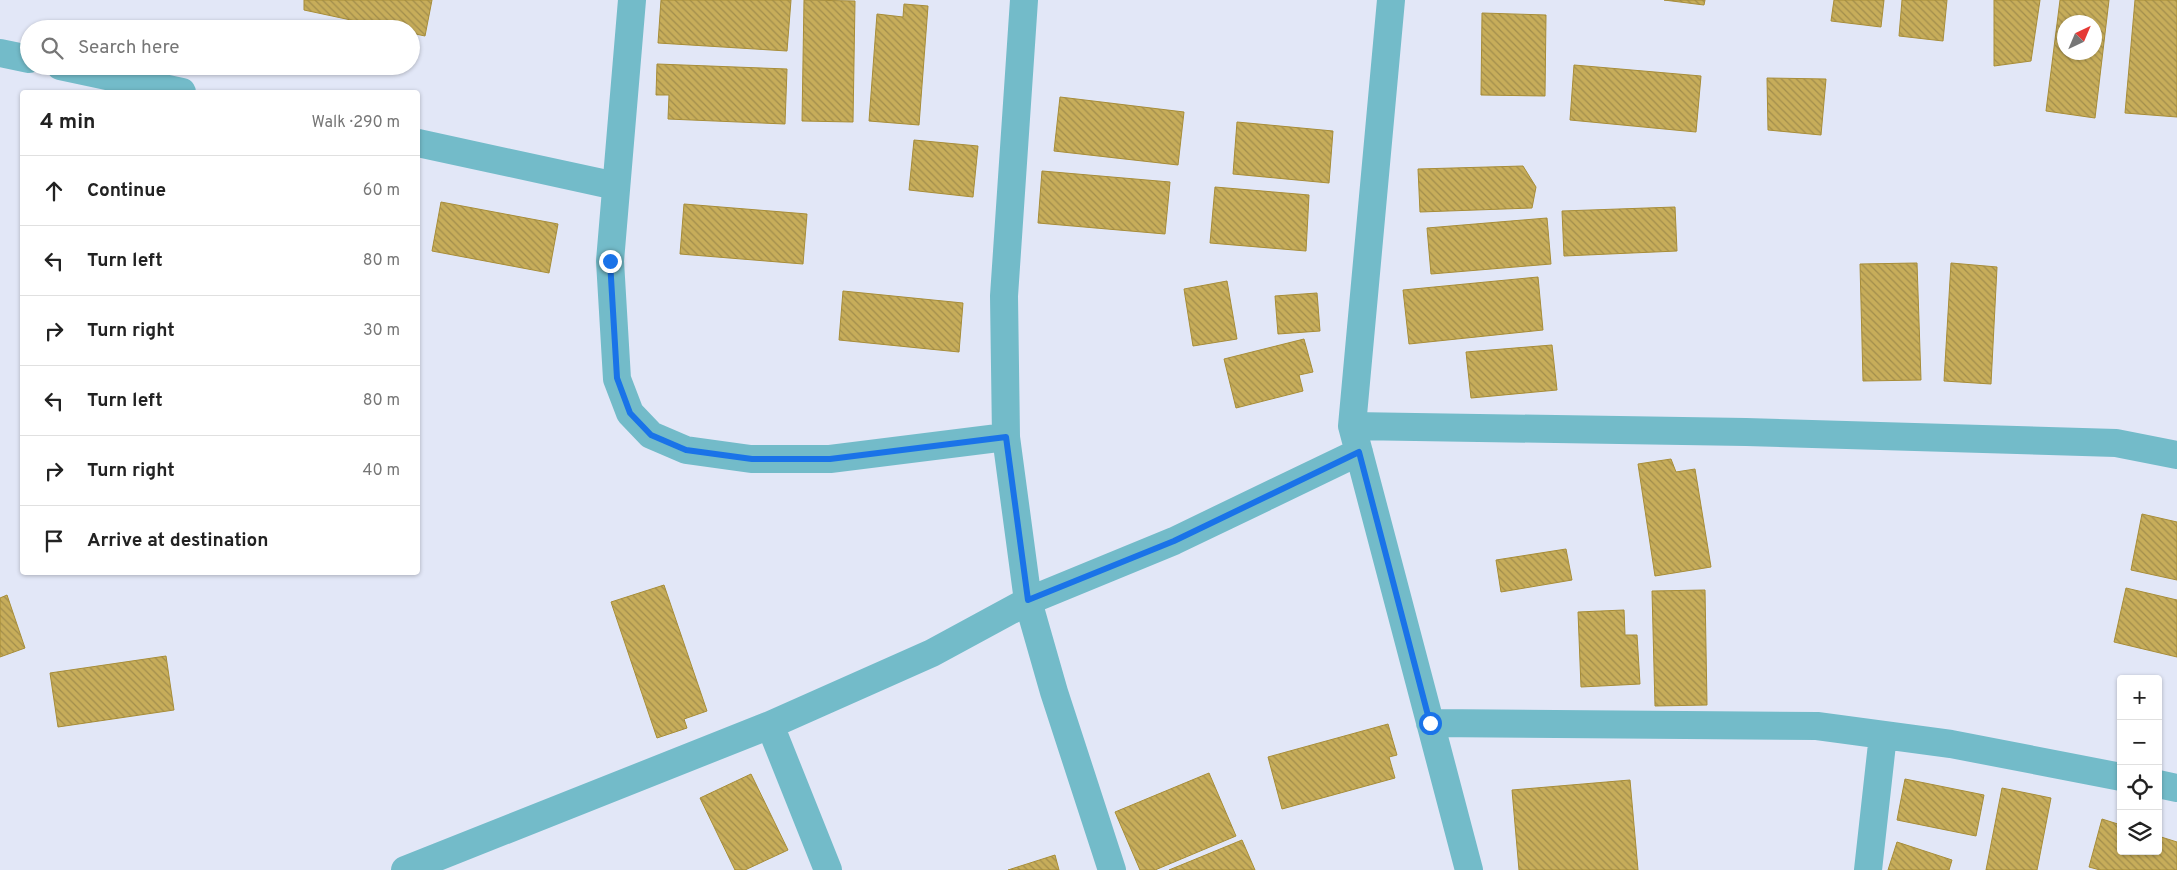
<!DOCTYPE html>
<html lang="en">
<head>
<meta charset="utf-8">
<style>
	body { margin:0; font-family:Overpass,sans-serif; background:#f2f2f2; color:#222 }
	.controls { position:absolute; right:15px; bottom:15px; display:grid; overflow:hidden; border-radius:5px; box-shadow:0 1px 4px #0004 }
	.controls button { width:45px; height:45px; display:grid; place-items:center; padding:0; border:0; border-bottom:1px solid #e0e0e0; background:#fff; color:#222; font:25px sans-serif }
	.compass { position:absolute; left:2057px; top:15px; width:45px; height:45px; border-radius:50%; background:#fff; box-shadow:0 1px 4px #0004; rotate:44deg }
	.stop { position:absolute; width:15px; height:15px; margin:-11px; border:4px solid #1a73e8; border-radius:50%; background:#fff }
	.stop.end { background:#1a73e8; border-color:#fff; box-shadow:0 1px 5px #0008 }
	.list { margin:0; padding:0; list-style:none }
	h2 { display:flex; justify-content:space-between; align-items:center; height:65px; margin:0; padding:0 20px; font-size:21px }
	h2 small { font-size:16px; font-weight:400; color:#767676 }
	.list li { display:grid; grid-template-columns:32px 1fr auto; gap:15px; align-items:center; box-sizing:border-box; height:70px; padding:0 20px; border-top:1px solid #e0e0e0 }
	.list b { display:block; font-size:19px; white-space:nowrap }
	.list em { font-size:16px; font-style:normal; color:#767676 }
	.icon { flex:none; width:28px; height:28px; fill:none; stroke:currentColor; stroke-width:2; stroke-linecap:round; stroke-linejoin:round }
	.map { position:relative; flex:none; width:2177px; height:870px; overflow:hidden }
	.search { position:absolute; background:#fff; box-shadow:0 1px 4px #0004; left:20px; top:20px; width:400px; height:55px; display:flex; align-items:center; gap:12px; box-sizing:border-box; padding:0 18px; border-radius:28px; color:#767676; font-size:19px }
	.panel { position:absolute; background:#fff; box-shadow:0 1px 4px #0004; left:20px; top:90px; width:400px; height:485px; border-radius:5px }
	.map>svg:first-child { display:block }
</style>
</head>
<body>
<div class="map">
<svg width="2177" height="870" viewBox="0 0 2177 870">
	<defs>
		<pattern id="building-back-hatch" width="6" height="6" patternUnits="userSpaceOnUse" patternTransform="scale(1.25)"><rect width="6" height="6" fill="#c7ad5a"/><path d="M-1 5l2 2M0 0l6 6M5-1l2 2" fill="none" stroke="#a18d4c"/></pattern>
	</defs>
	<rect width="100%" height="100%" fill="#e2e7f7"/>
	<!-- building -->
	<path fill="url(#building-back-hatch)" stroke="#a78d39" fill-rule="evenodd" d="M304,0H432L425,36L411,33V29H393L304,10Z
		M661,0H791L787,51L658,43Z
		M804,0L855,1L853,122L802,121Z
		M1664,0H1705L1704,5Z
		M1834,0H1884L1881,27L1831,21Z
		M1902,0H1947L1943,41L1899,36Z
		M1994,0H2040L2031,61L1994,66Z
		M2060,0H2109L2095,118L2046,111ZM2064,22H2094V52H2064Z
		M2135,0H2177V117L2125,113Z
		M904,4L928,6L919,125L869,121L877,14L903,17Z
		M1482,13L1546,15L1545,96L1481,95Z
		M657,64L787,69L785,124L668,119L669,95H656Z
		M1574,65L1701,76L1696,132L1570,120Z
		M1767,78L1826,79L1821,135L1768,130Z
		M1060,97L1184,112L1178,165L1054,151Z
		M1237,122L1333,131L1329,183L1233,174Z
		M914,140L978,146L973,197L909,190Z
		M1523,166L1536,187L1532,208L1420,212L1418,169Z
		M1042,171L1170,182L1165,234L1038,223Z
		M1215,187L1309,195L1306,251L1210,243Z
		M441,202L558,224L549,273L432,251Z
		M684,204L807,214L803,264L680,254Z
		M1675,207L1677,251L1564,256L1562,211Z
		M1547,218L1551,264L1431,274L1427,228Z
		M1917,263L1921,380L1863,381L1860,264Z
		M1951,263L1997,267L1991,384L1944,381Z
		M1538,277L1543,330L1409,344L1403,290Z
		M1227,281L1237,339L1193,346L1184,289Z
		M843,291L963,303L959,352L839,340Z
		M1317,293L1320,331L1278,334L1275,296Z
		M1304,339L1313,372L1299,375L1303,391L1236,408L1224,359Z
		M1552,345L1557,390L1471,398L1466,352Z
		M1671,459L1676,472L1695,469L1711,567L1655,576L1638,464Z
		M2142,514L2177,522V580L2131,570Z
		M1566,549L1572,580L1501,592L1496,560Z
		M664,585L707,711L684,719L687,728L657,738L611,602Z
		M2126,588L2177,600V657L2114,642Z
		M1705,590L1707,705L1655,706L1652,591Z
		M7,595L25,648L0,657V598Z
		M1624,610L1625,635H1637L1640,684L1581,687L1578,612Z
		M166,656L174,710L58,727L50,673Z
		M1388,724L1397,755L1389,757L1395,778L1282,809L1268,757Z
		M1209,773L1236,836L1155,870H1140L1115,812Z
		M751,774L788,850L745,870H735L700,798Z
		M1905,779L1984,795L1976,836L1897,820Z
		M1630,780L1638,870H1519L1512,790Z
		M2002,788L2051,798L2037,870H1986Z
		M2102,819L2121,825V851H2158V836L2177,842V870H2100L2089,867Z
		M1242,840L1255,870H1169Z
		M1897,842L1952,860L1949,870H1888Z
		M1055,855L1059,870H1008Z"/>
	<g fill="none" stroke-linecap="round" stroke-linejoin="round">
		<!-- minor -->
		<path stroke="#73bbc9" stroke-width="28" d="M632,0L610,261L617,379L630,413L651,435L686,450L751,459H830L1006,437
			M1024,0L1004,296L1006,437L1028,601L1054,692L1112,870
			M1391,0L1352,426L1469,870
			M0,53L29,59
			M60,66L182,92
			M418,143L616,186
			M1352,426L1746,432L2116,443L2177,455
			M1430,723L1817,726L1951,744L2121,777
			M770,725L828,870
			M2158,784L2177,788
			M405,870L770,725L932,653L1028,601L1174,541L1359,452
			M1868,870L1883,735"/>
	</g>
	<g fill="none" stroke-linecap="round" stroke-linejoin="round">
		<!-- route -->
		<path stroke="#1a73e8" stroke-width="6" d="M610,261L617,378L630,413L651,435L686,450L752,459H830L1006,437L1028,600L1174,541L1359,452L1430,723"/>
	</g>
</svg>
<div class="controls">
<button>+</button>
<button>−</button>
<button><svg class="icon" aria-label="locate" viewBox="0 0 24 24"><circle cx="12" cy="12" r="6"/><path d="M12 2v4M12 18v4M2 12h4M18 12h4"/></svg></button>
<button><svg class="icon" aria-label="layers" viewBox="0 0 24 24"><path d="M12 4l9 5-9 5-9-5zM3 14l9 5 9-5"/></svg></button>
</div>
<svg class="compass" viewBox="-18 -18 36 36"><path d="M0-13l5 13h-10z" fill="#e53935"/><path d="M0 13l5-13h-10z" fill="#767676"/></svg>
<div class="stop" style="left:1430px;top:723px"></div>
<div class="stop end" style="left:610px;top:261px"></div>
<div class="search"><svg class="icon" aria-label="search" viewBox="0 0 24 24"><circle cx="10" cy="10" r="6"/><path d="M15 15l6 6"/></svg>Search here</div>
<section class="panel">
<h2>4 min<small>Walk · 290 m</small></h2>
<ul class="list">
<li><svg class="icon" aria-label="ahead" viewBox="0 0 24 24"><path d="M12 20V5M6 11l6-6 6 6"/></svg><div><b>Continue</b></div><em>60 m</em></li>
<li><svg class="icon" aria-label="left" viewBox="0 0 24 24"><path d="M17 20v-9H6M10 6l-5 5 5 5"/></svg><div><b>Turn left</b></div><em>80 m</em></li>
<li><svg class="icon" aria-label="right" viewBox="0 0 24 24"><path d="M7 20v-9h11M14 6l5 5-5 5"/></svg><div><b>Turn right</b></div><em>30 m</em></li>
<li><svg class="icon" aria-label="left" viewBox="0 0 24 24"><path d="M17 20v-9H6M10 6l-5 5 5 5"/></svg><div><b>Turn left</b></div><em>80 m</em></li>
<li><svg class="icon" aria-label="right" viewBox="0 0 24 24"><path d="M7 20v-9h11M14 6l5 5-5 5"/></svg><div><b>Turn right</b></div><em>40 m</em></li>
<li><svg class="icon" aria-label="arrive" viewBox="0 0 24 24"><path d="M6 21V4h12l-3 4 3 4H6"/></svg><div><b>Arrive at destination</b></div></li>
</ul>
</section>
</div>
</body>
</html>
